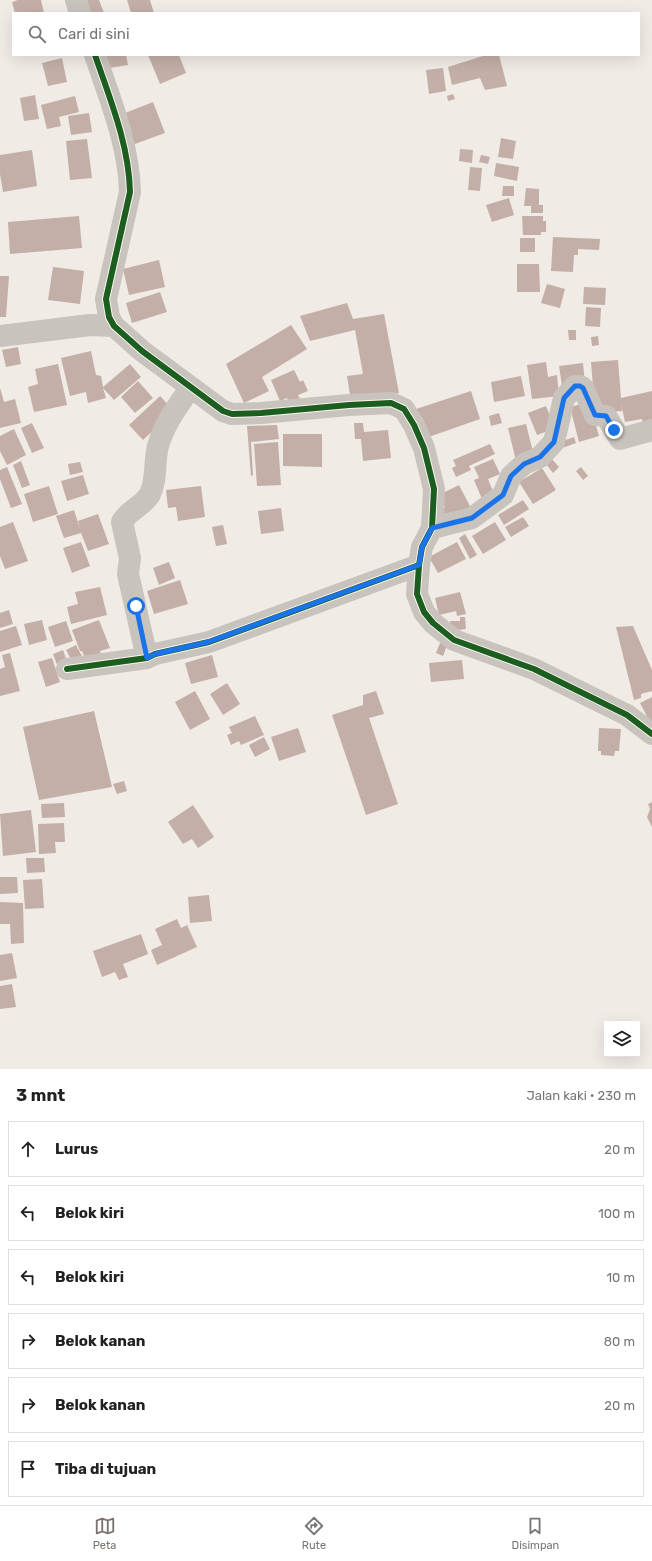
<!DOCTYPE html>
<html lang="id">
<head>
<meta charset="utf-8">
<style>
	body { margin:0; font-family:Rubik,sans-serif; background:#f6f6f6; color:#222 }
	.controls { position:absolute; right:12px; bottom:12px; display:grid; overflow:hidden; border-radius:0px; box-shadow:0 4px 16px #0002 }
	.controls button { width:36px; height:36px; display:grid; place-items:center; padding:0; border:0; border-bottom:1px solid #e0e0e0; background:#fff; color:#222; font:20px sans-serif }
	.stop { position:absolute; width:12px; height:12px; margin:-9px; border:3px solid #1a73e8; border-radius:50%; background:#fff }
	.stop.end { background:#1a73e8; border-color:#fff; box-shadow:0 1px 4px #0008 }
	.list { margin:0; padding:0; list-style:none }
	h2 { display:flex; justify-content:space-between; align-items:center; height:52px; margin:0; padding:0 16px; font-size:17px }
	h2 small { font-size:13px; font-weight:400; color:#767676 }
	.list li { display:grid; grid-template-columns:26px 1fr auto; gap:12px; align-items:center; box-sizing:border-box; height:56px; margin:0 8px 8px; padding:0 8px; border:1px solid #e0e0e0; border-radius:0px }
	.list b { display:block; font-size:15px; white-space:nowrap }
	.list em { font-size:13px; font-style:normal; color:#767676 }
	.icon { flex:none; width:22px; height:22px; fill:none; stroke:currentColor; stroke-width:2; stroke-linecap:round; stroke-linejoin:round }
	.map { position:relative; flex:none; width:652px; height:1069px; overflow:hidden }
	.search { position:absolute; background:#fff; box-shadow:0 4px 16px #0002; left:12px; right:12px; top:12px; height:44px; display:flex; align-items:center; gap:10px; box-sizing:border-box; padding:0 14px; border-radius:0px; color:#767676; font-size:15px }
	.sheet { height:436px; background:#fff }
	nav { display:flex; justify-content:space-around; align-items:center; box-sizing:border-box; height:56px; border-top:1px solid #e0e0e0; background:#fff; font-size:11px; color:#767676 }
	nav a { display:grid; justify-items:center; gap:2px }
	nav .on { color:#7a716c }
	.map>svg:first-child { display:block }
</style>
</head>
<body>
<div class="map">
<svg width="652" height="1069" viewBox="0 0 652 1069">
	<rect width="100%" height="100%" fill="#f0ebe5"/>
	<!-- building -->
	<path fill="#c3afa7" d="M18,0H41L44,13H15L12,2Z
		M88,0H99L104,13H86L82,3Z
		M127,0H150L154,13H131Z
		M106,55H126L128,65L109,68Z
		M148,55H179L186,73L160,84Z
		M486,55H499L507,86L485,90L480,78L452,85L448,67Z
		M62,58L67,82L48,86L42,63Z
		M443,68L446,91L429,94L426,70Z
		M453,94L455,99L448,101L447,96Z
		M35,95L39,119L24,121L20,98Z
		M75,96L79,112L59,117L61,126L47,129L41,105Z
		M153,102L165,133L132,145L120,115Z
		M89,113L92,132L71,135L68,116Z
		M501,138L516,141L513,159L498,157Z
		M87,139L92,178L70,180L66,141Z
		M460,149L473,150L472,163L459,161Z
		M32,150L37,186L3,192L0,174V155Z
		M481,155L490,157L488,164L479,162Z
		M496,163L519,167L517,181L494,176Z
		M470,167L482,168L480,191L468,190Z
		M503,186H514V196H502Z
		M526,188L539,189V205H543V213H531V206H524Z
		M509,198L514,215L492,222L486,205Z
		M79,216L82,248L10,254L8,222Z
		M522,216H543V221H546V232H541V235H523Z
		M553,237L600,239L599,250L578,249V255H574L573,272L551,271Z
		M520,238H535V252H520Z
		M159,260L165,287L129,295L123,269Z
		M517,264H539L540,292H517Z
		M53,267L84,271L80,304L48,300Z
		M0,276H9L6,317H0Z
		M547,284L565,289L560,308L541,303Z
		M584,287L606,288L605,305L583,304Z
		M160,292L167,312L132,323L126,303Z
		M347,303L353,319L384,314L399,393L351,401L347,376L363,374L355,330L310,341L300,316Z
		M586,307L601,308L600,327L585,326Z
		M291,325L307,349L262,377L269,391L244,403L226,364Z
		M568,330H576V340H569Z
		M598,336L599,345L592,346L591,337Z
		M18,347L21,364L6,367L2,350Z
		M91,351L96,375L101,376L103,387L130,364L141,377L114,400L103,388L106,398L88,403L86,392L70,396L61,358Z
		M618,360L621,398L652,391V431L643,425L642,419L625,422L621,404L622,411L595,413L591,362Z
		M546,362L548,377L557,375L559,396L532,399L527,365Z
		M583,363L585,383L562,386L559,366Z
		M58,364L67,405L34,412L28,387L38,384L35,369Z
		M294,370L300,382L303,380L308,391L298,395L301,401L290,405L287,398L280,401L271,380Z
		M521,376L525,396L494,402L491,382Z
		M138,381L153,398L135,413L121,397Z
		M0,388L4,402L15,399L21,423L0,428Z
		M471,391L480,419L423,439L413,410Z
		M160,396L174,411L143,440L129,425Z
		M589,402L599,436L579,442L570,407Z
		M546,406L555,428L537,435L528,413Z
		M499,413L502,423L491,426L489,416Z
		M32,423L44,448L32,453L21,428Z
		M354,423H363L364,432L388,430L391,458L363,461L361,439H355Z
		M526,424L534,456L516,461L508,428Z
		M277,425L279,439L251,442L253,475L251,476L247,426Z
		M14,429L26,455L7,465L0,451V436Z
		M283,434H322V467L283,466Z
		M574,437L576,443L562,448L560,442Z
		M278,442L281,485L257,486L254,444Z
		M490,444L495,454L469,466L471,470L456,477L452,468L456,466L453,460Z
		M493,459L500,474L488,479L494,494L482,499L474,480L479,478L474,467Z
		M552,459L559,467L553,473L546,464Z
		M21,461L30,485L22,488L13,465Z
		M80,462L83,472L70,475L68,464Z
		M7,467L22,504L11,508L0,479V470Z
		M581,467L588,476L583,480L576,471Z
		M542,468L556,490L533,504L519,482Z
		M83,475L89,494L67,501L61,481Z
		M459,485L471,508L444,517L440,510L445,507L439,495Z
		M49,486L58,514L33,522L24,494Z
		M201,486L205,517L178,521L176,507L168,508L166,490Z
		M523,500L529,509L504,525L498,515Z
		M281,508L284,531L261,534L258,511Z
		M74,510L80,529L78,521L98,514L109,544L88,551L81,533L64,538L56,516Z
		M523,517L529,526L511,537L505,527Z
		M13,522L28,561L5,569L0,556V527Z
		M495,522L506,540L483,554L472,536Z
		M223,525L227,544L216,546L212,527Z
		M465,534L477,555L470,559L459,538Z
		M81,542L90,566L72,573L63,548Z
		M457,542L466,559L438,573L429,557Z
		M169,562L175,578L159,585L153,568Z
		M180,580L188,604L154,614L147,591Z
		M100,587L107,615L71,624L67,607L78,604L75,592Z
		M460,592L466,614L457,616L456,611L439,615L435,598Z
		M9,610L13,624L0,628V613Z
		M460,617H465L466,629L451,631L450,621H460Z
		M42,620L47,640L29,645L24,624Z
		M99,620L110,648L100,651L101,655L86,660L82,651H80L72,630Z
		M66,621L73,641L55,647L48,627Z
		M16,626L22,645L0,652V631Z
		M633,626L652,670V691L641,694V698L634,700L616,627Z
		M440,643L447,645L443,656L436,653Z
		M76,645L84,660L74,665L66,650Z
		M63,650L69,667L59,670L53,654Z
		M10,653L20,691L0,696V669L5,667L2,655Z
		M212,655L218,677L191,684L185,663Z
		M52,658L60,682L46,687L38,662Z
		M462,660L464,679L431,682L429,663Z
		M227,683L240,704L223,715L210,694Z
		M195,691L210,719L190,730L175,702Z
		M376,691L384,714L369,718L398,804L366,815L332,715L363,705V695Z
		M652,697V726L640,703Z
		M94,711L112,787L39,800L23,727Z
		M255,716L264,735L241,745L239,741L231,745L227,735L232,733L229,727Z
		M298,728L306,752L279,761L271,737Z
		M599,728L621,729L619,751H615L614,756L601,755V751H598Z
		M264,737L270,749L255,757L249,745Z
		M124,781L127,791L117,794L113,784Z
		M652,802V827L647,817L650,809L648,804Z
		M64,803L65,817L42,818L41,804Z
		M193,805L214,837L198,848L192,839L183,844L168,822Z
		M31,810L36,852L3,856L0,814Z
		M64,823L65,842H55L56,853L39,854L38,824Z
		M26,858H44L45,872L27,873Z
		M0,877H17L18,893L0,894Z
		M42,879L44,908L25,909L23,880Z
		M209,895L212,921L190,923L188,897Z
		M0,902L23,903L24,943L11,944L10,924H0Z
		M177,919L181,928L187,925L197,947L157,965L151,950L162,945L155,929Z
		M141,934L148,954L123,964L128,977L119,980L115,972L102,977L93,951Z
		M12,953L17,978L0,981V955Z
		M12,984L16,1007L0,1009V986Z"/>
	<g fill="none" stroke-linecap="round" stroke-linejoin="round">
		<!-- minor -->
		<path stroke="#c9c3be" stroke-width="22" d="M76,0L80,13
			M95,55C110,99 129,145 130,192L106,299L109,317L114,326L142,351L223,411L232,414L261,413L349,405L391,403L404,409L414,425L424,448L434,489L432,528L422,547L419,565L417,594L424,612L433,623L454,640L534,669L627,715L652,734
			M0,336L90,325L114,326
			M432,528L472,518L503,495L511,476L524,464L540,457L554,442L564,398L575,386H580L583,388L595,415L606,416L620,439L652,430
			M147,658L128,574L130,558L122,522C128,510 144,506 150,494C157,480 154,461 158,446C164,424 178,406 190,388
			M67,669L147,658L155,654L209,642L419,565"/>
		<defs>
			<path id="cycleway" d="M95,55C110,99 129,145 130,192L106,299L109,317L114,326L142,351L223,411L232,414L261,413L349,405L391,403L404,409L414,425L424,448L434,489L432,528L422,547L419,565L417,594L424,612L433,623L454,640L534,669L627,715L652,734
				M67,669L147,658L155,654L209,642L419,565"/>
		</defs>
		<!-- cycleway casing -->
		<use href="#cycleway" stroke="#fbf5ee" stroke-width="8"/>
		<!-- cycleway -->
		<use href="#cycleway" stroke="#1b5e20" stroke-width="6"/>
	</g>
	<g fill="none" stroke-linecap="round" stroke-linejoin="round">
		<!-- route -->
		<path stroke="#1a73e8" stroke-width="5" d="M136,606L147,658L155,654L208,642L419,565L422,547L432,528L472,518L503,495L511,476L524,464L540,457L554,442L564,398L575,386H580L583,388L595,415L606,416L614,430"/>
	</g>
</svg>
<div class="controls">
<button><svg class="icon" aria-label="layers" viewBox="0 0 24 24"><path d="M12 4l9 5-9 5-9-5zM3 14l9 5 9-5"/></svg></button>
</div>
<div class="stop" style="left:136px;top:606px"></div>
<div class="stop end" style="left:614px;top:430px"></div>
<div class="search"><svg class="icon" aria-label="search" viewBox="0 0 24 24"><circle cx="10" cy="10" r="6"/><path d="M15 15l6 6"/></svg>Cari di sini</div>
</div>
<section class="sheet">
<h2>3 mnt<small>Jalan kaki · 230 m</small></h2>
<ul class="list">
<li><svg class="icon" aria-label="ahead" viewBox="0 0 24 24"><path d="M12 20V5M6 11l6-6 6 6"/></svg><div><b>Lurus</b></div><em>20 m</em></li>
<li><svg class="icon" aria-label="left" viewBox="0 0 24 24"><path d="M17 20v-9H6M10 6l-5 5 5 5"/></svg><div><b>Belok kiri</b></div><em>100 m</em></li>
<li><svg class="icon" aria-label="left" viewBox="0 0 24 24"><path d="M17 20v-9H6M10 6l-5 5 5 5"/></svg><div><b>Belok kiri</b></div><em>10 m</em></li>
<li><svg class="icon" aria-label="right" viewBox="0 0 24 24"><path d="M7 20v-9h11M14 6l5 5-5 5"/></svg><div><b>Belok kanan</b></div><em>80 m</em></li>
<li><svg class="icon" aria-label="right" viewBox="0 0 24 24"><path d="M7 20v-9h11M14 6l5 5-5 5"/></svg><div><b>Belok kanan</b></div><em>20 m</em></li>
<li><svg class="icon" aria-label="arrive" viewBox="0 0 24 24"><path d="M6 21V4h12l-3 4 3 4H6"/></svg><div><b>Tiba di tujuan</b></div></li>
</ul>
</section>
<nav>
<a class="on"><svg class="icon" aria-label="map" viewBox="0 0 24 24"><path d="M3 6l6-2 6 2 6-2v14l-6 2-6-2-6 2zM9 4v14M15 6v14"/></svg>Peta</a>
<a><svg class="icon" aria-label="directions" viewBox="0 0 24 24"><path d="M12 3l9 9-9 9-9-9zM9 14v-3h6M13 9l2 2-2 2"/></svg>Rute</a>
<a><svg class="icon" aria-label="saved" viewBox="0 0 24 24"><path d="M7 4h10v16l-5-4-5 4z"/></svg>Disimpan</a>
</nav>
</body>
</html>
